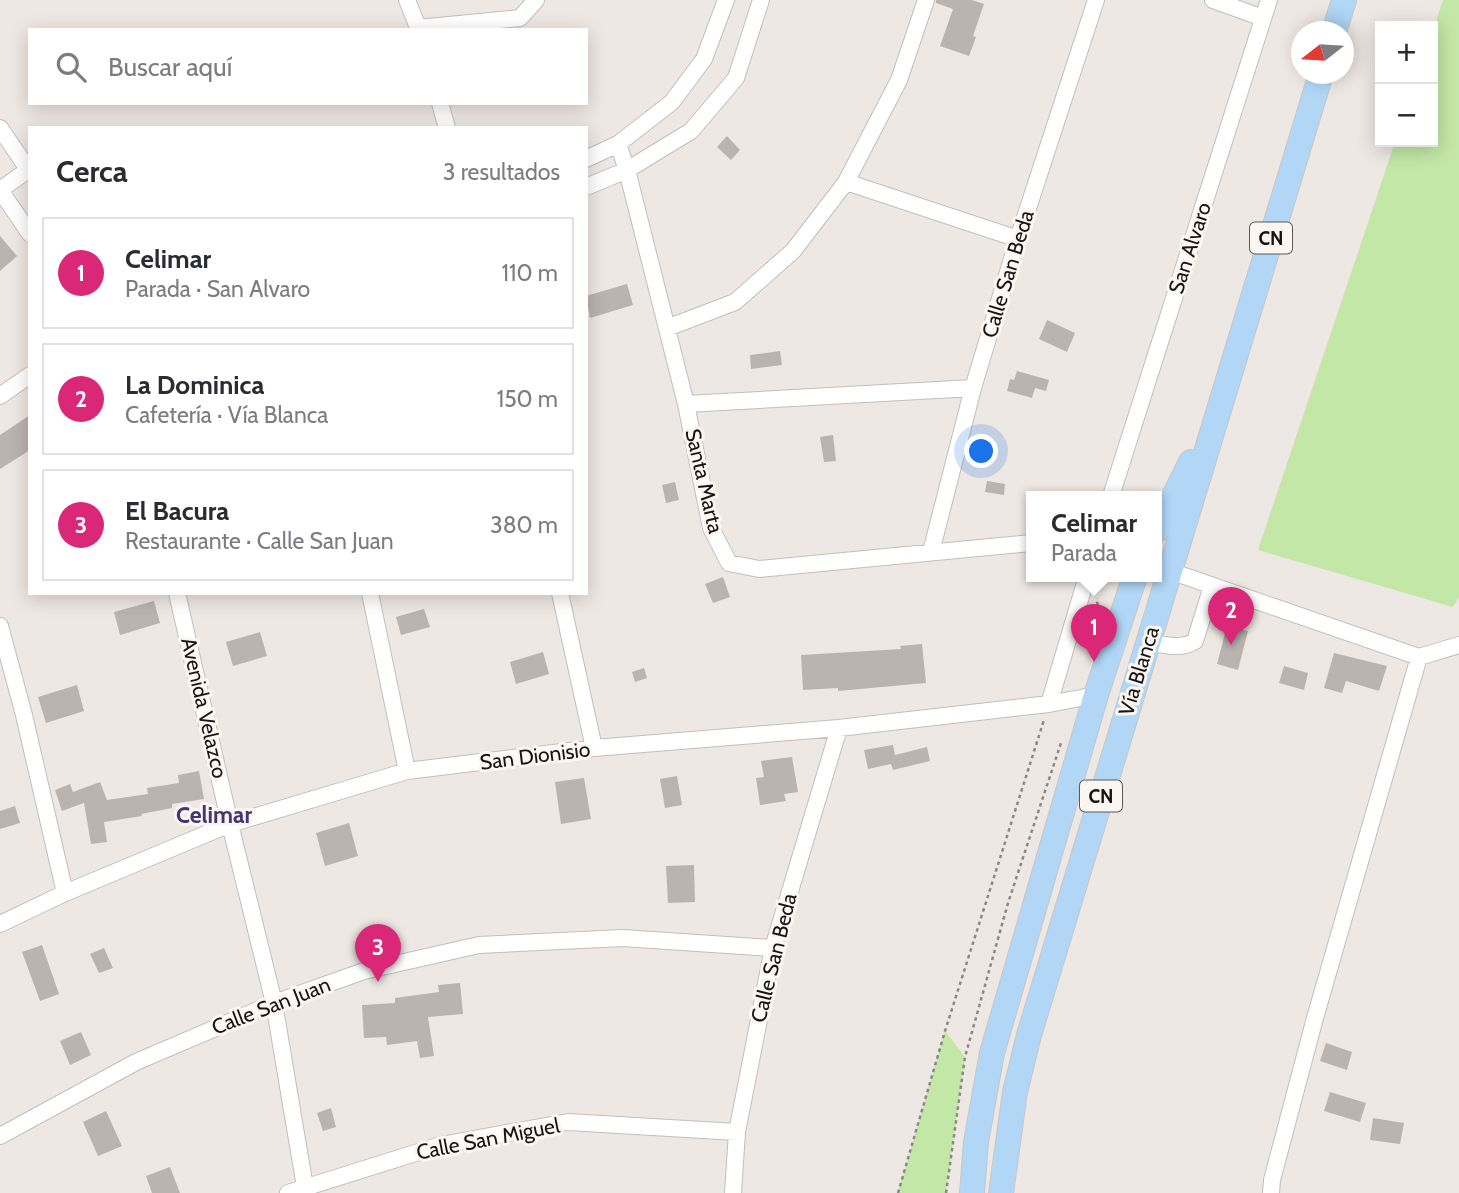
<!DOCTYPE html>
<html lang="es">
<head>
<meta charset="utf-8">
<style>
	body { margin:0; font-family:Cabin,sans-serif; background:#f2f2f3; color:#2b2b33 }
	.controls { position:absolute; right:21px; top:21px; display:grid; overflow:hidden; border-radius:0px; box-shadow:0 4px 18px #0003 }
	.controls button { width:63px; height:63px; display:grid; place-items:center; padding:0; border:0; border-bottom:2px solid #e1e1e2; background:#fff; color:#2b2b33; font:35px sans-serif }
	.compass { position:absolute; left:1291px; top:21px; width:63px; height:63px; border-radius:50%; background:#fff; box-shadow:0 4px 18px #0003; rotate:253deg }
	.you { position:absolute; left:982px; top:452px; width:24px; height:24px; margin:-18px; border:5px solid #fff; border-radius:50%; background:#1a73e8; box-shadow:0 0 0 10px #1a73e833 }
	.badge { display:grid; place-items:center; width:46px; height:46px; border-radius:50%; background:#db2777; color:#fff; font-size:23px; font-weight:700 }
	.pin { position:absolute; translate:-50% -58px; filter:drop-shadow(0 2px 4px #0008) }
	.pin::after { content:''; position:absolute; top:37px; width:24px; height:21px; background:inherit; clip-path:polygon(0 0,100% 0,50% 100%) }
	.popup { position:absolute; left:1026px; top:491px; width:136px; height:91px; box-sizing:border-box; display:grid; place-content:center; border-radius:0px; background:#fff; filter:drop-shadow(0 2px 5px #0005); font-size:23px; white-space:nowrap; color:#7c7c81 }
	.popup b { font-size:26px; color:#2b2b33 }
	.popup::after { content:''; position:absolute; left:50%; top:100%; margin-left:-14px; border:14px solid transparent; border-top-color:#fff }
	.list { margin:0; padding:0; list-style:none }
	h2 { display:flex; justify-content:space-between; align-items:center; height:91px; margin:0; padding:0 28px; font-size:30px }
	h2 small { font-size:23px; font-weight:400; color:#7c7c81 }
	.list li { display:grid; grid-template-columns:46px 1fr auto; gap:21px; align-items:center; box-sizing:border-box; height:112px; margin:0 14px 14px; padding:0 14px; border:2px solid #e1e1e2; border-radius:0px }
	.list b { display:block; font-size:26px; white-space:nowrap }
	.list p { margin:0; font-size:23px; white-space:nowrap; color:#7c7c81 }
	.list em { font-size:23px; font-style:normal; color:#7c7c81 }
	.icon { flex:none; width:38px; height:38px; fill:none; stroke:currentColor; stroke-width:2; stroke-linecap:round; stroke-linejoin:round }
	.map { position:relative; flex:none; width:1459px; height:1193px; overflow:hidden }
	.search { position:absolute; background:#fff; box-shadow:0 4px 18px #0003; left:28px; top:28px; width:560px; height:77px; display:flex; align-items:center; gap:18px; box-sizing:border-box; padding:0 24px; border-radius:0px; color:#7c7c81; font-size:26px }
	.panel { position:absolute; background:#fff; box-shadow:0 4px 18px #0003; left:28px; top:126px; width:560px; height:469px; border-radius:0px }
	.map>svg:first-child { display:block }
</style>
</head>
<body>
<div class="map">
<svg width="1459" height="1193" viewBox="0 0 1459 1193">
	<rect width="100%" height="100%" fill="#eee8e4"/>
	<!-- green -->
	<path fill="#c3e7a6" d="M1443,0H1459V597L1453,607L1258,550L1395,142H1433V30Z
		M945,1031L965,1057L946,1193H898Z"/>
	<!-- building -->
	<path fill="#bab4b1" d="M936,0H972L984,4L973,36L976,37L969,56L940,46L953,9L936,3Z
		M727,136L740,150L731,160L717,147Z
		M0,236L17,256L0,271Z
		M627,284L633,305L590,318L586,296Z
		M1047,320L1075,333L1067,352L1039,339Z
		M780,351L782,365L751,369L750,355Z
		M1017,371L1049,380L1046,391L1035,388L1032,398L1007,391L1010,379L1014,380Z
		M30,415V450L0,469V435Z
		M833,435L836,461L824,462L820,437Z
		M987,481L1005,484L1004,495L985,492Z
		M675,482L679,500L666,503L662,485Z
		M723,577L730,597L713,603L705,584Z
		M154,601L160,623L120,635L114,612Z
		M424,609L430,627L401,635L396,617Z
		M1227,626L1248,631L1238,670L1217,664Z
		M260,632L267,656L233,666L226,642Z
		M922,644L926,683L838,691V688L803,690L801,655L901,649L900,646Z
		M543,652L549,674L516,684L510,662Z
		M1334,653L1387,666L1379,691L1346,681L1342,693L1324,688Z
		M1284,666L1308,673L1304,690L1279,683Z
		M644,668L647,678L635,682L632,672Z
		M77,685L84,711L46,723L38,697Z
		M893,745L895,755L927,747L930,761L893,770L891,764L868,769L864,750Z
		M792,757L798,792L784,794L786,801L760,805L756,778L764,777L761,761Z
		M199,771L204,799L172,804V808L141,814L142,816L104,822L107,842L91,844L84,803L62,811L55,790L70,784L73,792L100,782L107,800L148,794L147,788L179,783L178,775Z
		M677,776L682,805L665,808L660,779Z
		M584,778L591,819L561,824L555,782Z
		M15,806L20,823L0,829V811Z
		M349,823L358,856L325,866L316,833Z
		M694,865L695,902L668,903L666,866Z
		M42,945L59,994L40,1001L22,952Z
		M104,948L113,968L99,973L90,954Z
		M460,983L463,1014L428,1017L434,1056L420,1058L417,1041L387,1045L386,1037L364,1038L362,1005L395,1003V998L439,992L438,985Z
		M81,1032L91,1055L70,1065L60,1041Z
		M1326,1043L1352,1052L1347,1070L1320,1061Z
		M1330,1092L1366,1103L1360,1122L1324,1111Z
		M331,1108L336,1127L323,1131L317,1113Z
		M106,1111L122,1146L98,1156L83,1122Z
		M1373,1118L1404,1123L1400,1144L1370,1140Z
		M170,1167L180,1193H152L146,1176Z"/>
	<g fill="none" stroke-linecap="round" stroke-linejoin="round">
		<defs>
			<path id="minor" d="M407,0L419,30
				M1213,0L1263,18
				M418,28L520,18L536,0
				M440,103L447,128
				M0,128L30,172
				M618,144L627,170L686,404L711,528L729,563L759,569L1031,543
				M586,159L618,144L672,102L704,59L726,0
				M846,182L1018,239
				M586,187L627,170L691,131L736,78L761,0
				M0,190L30,234
				M0,190L28,170
				M667,328L735,302L793,251L846,182L899,80L926,0
				M0,396L30,375
				M686,404L973,388
				M1111,496L1269,0
				M931,552L973,388L1018,239L1096,0
				M1170,571L1419,657L1315,1018L1272,1180L1271,1193
				M177,593L230,824L274,1003L306,1193
				M370,593L407,771
				M560,593L594,748
				M0,626L24,715L65,893
				M1148,642C1164,645 1181,650 1195,641L1212,586
				M1419,657L1459,645
				M1049,704L1087,576
				M0,924L65,893L230,824L407,771L594,748L839,728L1049,704L1096,695
				M0,1136L136,1062L274,1003L364,971L479,945L623,938L773,948
				M288,1193L441,1145L568,1122L737,1132
				M733,1193L737,1132L773,948L839,728"/>
			<path id="highway" d="M1334,32L1344,0
				M1157,530L1191,462
				M972,1193L976,1142L992,1053L1096,695L1135,576
				M1001,1193L1015,1092L1029,1035L1321,74"/>
		</defs>
		<!-- minor casing -->
		<use href="#minor" stroke="#c4bebb" stroke-width="18"/>
		<!-- highway casing -->
		<use href="#highway" stroke="#c7c7c7" stroke-width="26"/>
		<!-- path -->
		<path stroke="#8c8885" stroke-width="2.5" stroke-dasharray="3.5 3.5" stroke-linecap="butt" d="M1095,633L1098,614L1097,598
			M898,1193L945,1031L1044,720
			M946,1193L965,1057L1008,903L1061,743"/>
		<!-- minor -->
		<use href="#minor" stroke="#fff" stroke-width="16"/>
		<!-- highway -->
		<use href="#highway" stroke="#b1d6f6" stroke-width="24"/>
	</g>
	<g text-anchor="middle" stroke-width="6" stroke-linejoin="round" paint-order="stroke">
		<!-- shield labels -->
		<g fill="#fbf6f2" stroke="#5b5857" stroke-width="2">
			<rect x="1250" y="222.5" width="42" height="31" rx="5"/>
			<rect x="1080" y="780.5" width="42" height="31" rx="5"/>
		</g>
		<g font-size="19" font-weight="bold" fill="#171514">
			<text x="1271" y="245">CN</text>
			<text x="1101" y="803">CN</text>
		</g>
		<!-- street labels -->
		<g font-size="21" fill="#171514" stroke="#fbf6f2">
			<text transform="translate(1190 248) rotate(-72)" y="7">San Alvaro</text>
			<text transform="translate(1008 274) rotate(-73)" y="7">Calle San Beda</text>
			<text transform="translate(704 481) rotate(77)" y="7">Santa Marta</text>
			<text transform="translate(1139 671) rotate(-73)" y="7">Vía Blanca</text>
			<text transform="translate(204 708) rotate(77)" y="7">Avenida Velazco</text>
			<text transform="translate(535 756) rotate(-7)" y="7">San Dionisio</text>
			<text transform="translate(774 958) rotate(-76)" y="7">Calle San Beda</text>
			<text transform="translate(271 1006) rotate(-21)" y="7">Calle San Juan</text>
			<text transform="translate(488 1139) rotate(-11)" y="7">Calle San Miguel</text>
		</g>
		<!-- neighbourhood labels -->
		<g font-size="23" font-weight="bold" fill="#423773" stroke="#fbf6f2">
			<text x="214" y="823">Celimar</text>
		</g>
	</g>
</svg>
<div class="controls">
<button>+</button>
<button>−</button>
</div>
<svg class="compass" viewBox="-18 -18 36 36"><path d="M0-13l5 13h-10z" fill="#e53935"/><path d="M0 13l5-13h-10z" fill="#7c7c81"/></svg>
<div class="you"></div>
<div class="pin badge" style="left:1094px;top:662px">1</div>
<div class="popup"><b>Celimar</b>Parada</div>
<div class="pin badge" style="left:1231px;top:645px">2</div>
<div class="pin badge" style="left:378px;top:982px">3</div>
<div class="search"><svg class="icon" aria-label="search" viewBox="0 0 24 24"><circle cx="10" cy="10" r="6"/><path d="M15 15l6 6"/></svg>Buscar aquí</div>
<section class="panel">
<h2>Cerca<small>3 resultados</small></h2>
<ul class="list">
<li><span class="badge">1</span><div><b>Celimar</b><p>Parada · San Alvaro</p></div><em>110 m</em></li>
<li><span class="badge">2</span><div><b>La Dominica</b><p>Cafetería · Vía Blanca</p></div><em>150 m</em></li>
<li><span class="badge">3</span><div><b>El Bacura</b><p>Restaurante · Calle San Juan</p></div><em>380 m</em></li>
</ul>
</section>
</div>
</body>
</html>
